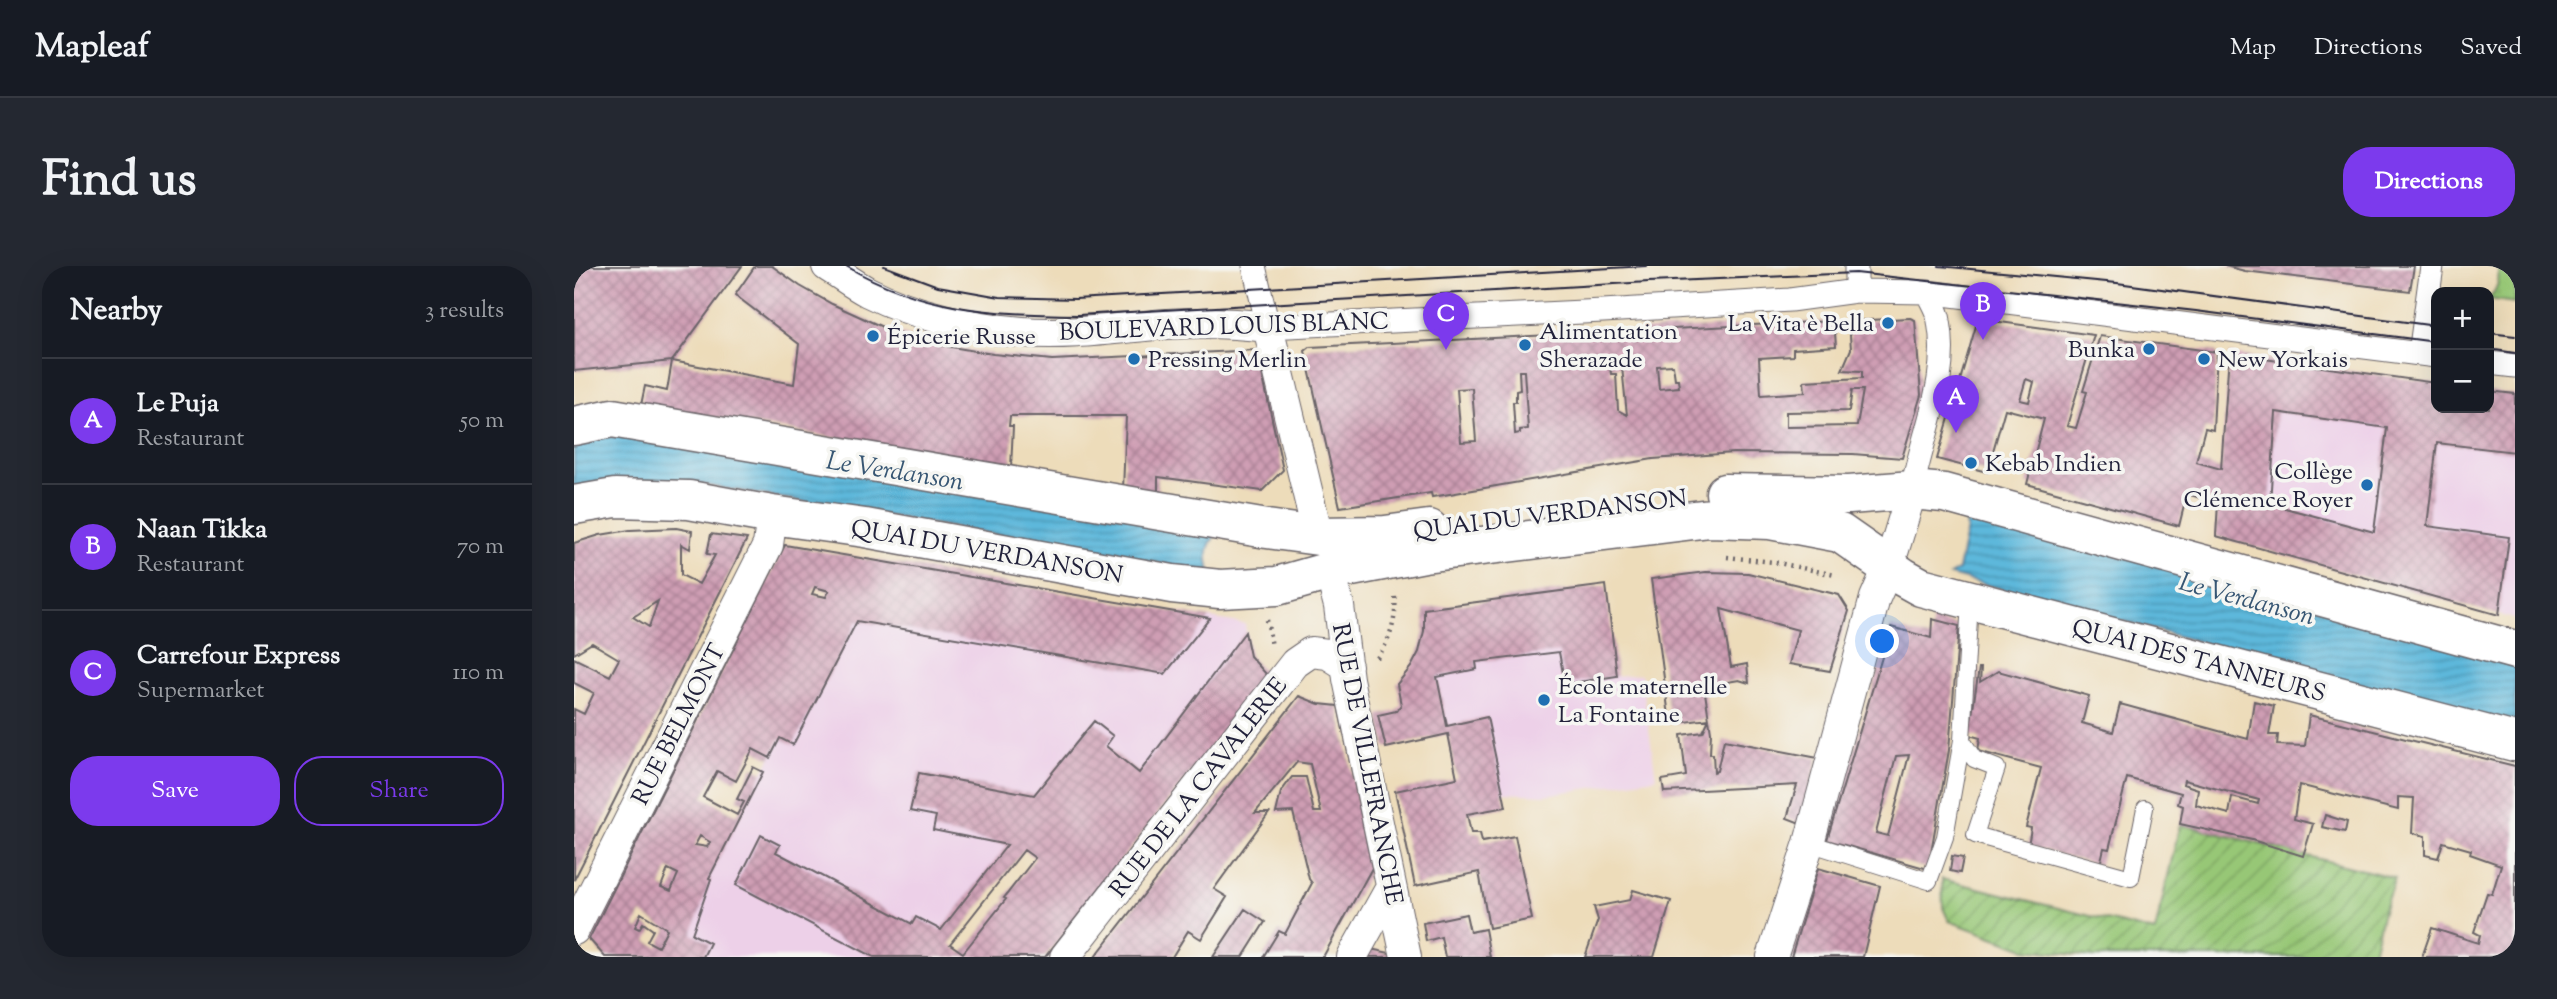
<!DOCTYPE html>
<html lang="en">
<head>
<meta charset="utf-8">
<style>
	body { margin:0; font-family:"Sorts Mill Goudy",serif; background:#242831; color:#f1f3f6 }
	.controls { position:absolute; right:21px; top:21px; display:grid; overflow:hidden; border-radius:14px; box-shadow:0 7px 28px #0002 }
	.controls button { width:63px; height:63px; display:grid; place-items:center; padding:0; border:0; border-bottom:2px solid #363941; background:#171b24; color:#f1f3f6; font:35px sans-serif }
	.you { position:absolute; left:1309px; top:376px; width:24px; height:24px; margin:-18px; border:5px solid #fff; border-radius:50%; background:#1a73e8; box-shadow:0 0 0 10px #1a73e833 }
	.badge { display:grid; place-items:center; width:46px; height:46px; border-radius:50%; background:#7c3aed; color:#fff; font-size:23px; font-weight:700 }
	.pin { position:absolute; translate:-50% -58px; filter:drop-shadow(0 2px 4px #0008) }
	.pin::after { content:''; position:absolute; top:37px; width:24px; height:21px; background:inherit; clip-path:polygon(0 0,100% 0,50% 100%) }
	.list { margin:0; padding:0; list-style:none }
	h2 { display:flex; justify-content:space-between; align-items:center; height:91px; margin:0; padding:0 28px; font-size:30px }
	h2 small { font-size:23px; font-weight:400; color:#9ea1a6 }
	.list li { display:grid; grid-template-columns:46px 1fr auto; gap:21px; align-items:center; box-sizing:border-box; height:126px; padding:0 28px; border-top:2px solid #363941 }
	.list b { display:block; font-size:26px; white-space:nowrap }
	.list p { margin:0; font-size:23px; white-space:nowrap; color:#9ea1a6 }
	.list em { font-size:23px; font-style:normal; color:#9ea1a6 }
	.actions { display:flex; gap:14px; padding:21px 28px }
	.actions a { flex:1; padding:16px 0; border:2px solid #7c3aed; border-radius:28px; text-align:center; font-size:24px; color:#7c3aed }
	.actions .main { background:#7c3aed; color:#fff }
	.map { position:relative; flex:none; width:1941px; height:691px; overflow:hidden; border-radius:28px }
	header { display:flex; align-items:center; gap:42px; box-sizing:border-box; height:98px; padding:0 35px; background:#171b24; border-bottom:2px solid #363941 }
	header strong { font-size:33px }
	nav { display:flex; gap:38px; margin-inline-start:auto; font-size:24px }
	.intro { display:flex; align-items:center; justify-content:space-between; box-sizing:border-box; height:168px; padding:0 42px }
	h1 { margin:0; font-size:49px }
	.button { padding:18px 32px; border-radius:28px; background:#7c3aed; color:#fff; font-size:24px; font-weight:700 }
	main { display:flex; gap:42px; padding:0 42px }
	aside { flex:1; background:#171b24; border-radius:28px; box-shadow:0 7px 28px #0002 }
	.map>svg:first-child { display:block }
</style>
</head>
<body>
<header>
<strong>Mapleaf</strong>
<nav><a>Map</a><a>Directions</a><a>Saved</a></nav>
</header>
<div class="intro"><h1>Find us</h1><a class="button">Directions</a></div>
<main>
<aside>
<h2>Nearby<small>3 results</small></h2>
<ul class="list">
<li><span class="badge">A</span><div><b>Le Puja</b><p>Restaurant</p></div><em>50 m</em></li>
<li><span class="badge">B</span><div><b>Naan Tikka</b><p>Restaurant</p></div><em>70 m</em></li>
<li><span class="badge">C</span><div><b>Carrefour Express</b><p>Supermarket</p></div><em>110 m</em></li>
</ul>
<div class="actions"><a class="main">Save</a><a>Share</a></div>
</aside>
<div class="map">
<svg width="1941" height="691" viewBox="0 0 1941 691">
	<defs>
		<pattern id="grass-tufts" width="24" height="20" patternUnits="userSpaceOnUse" patternTransform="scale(1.75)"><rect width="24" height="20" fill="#97c776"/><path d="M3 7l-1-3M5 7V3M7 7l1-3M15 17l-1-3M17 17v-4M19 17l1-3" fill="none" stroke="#7ba162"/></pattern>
		<pattern id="garden-furrows" width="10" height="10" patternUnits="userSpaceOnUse" patternTransform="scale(1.75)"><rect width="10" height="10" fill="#97c776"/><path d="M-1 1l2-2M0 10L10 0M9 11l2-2" fill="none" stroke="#7ba162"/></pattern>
		<pattern id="water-rules" width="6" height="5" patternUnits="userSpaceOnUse" patternTransform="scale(1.75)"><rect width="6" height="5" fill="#5db8db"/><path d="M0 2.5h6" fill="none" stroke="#4c95b3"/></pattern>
		<pattern id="building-cross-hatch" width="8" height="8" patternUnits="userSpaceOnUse" patternTransform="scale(1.75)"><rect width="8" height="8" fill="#cf9eb4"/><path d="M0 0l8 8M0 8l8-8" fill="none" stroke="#a88094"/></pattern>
	</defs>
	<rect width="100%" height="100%" fill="#f6f6f2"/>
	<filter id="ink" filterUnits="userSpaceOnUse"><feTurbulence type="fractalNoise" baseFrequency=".0143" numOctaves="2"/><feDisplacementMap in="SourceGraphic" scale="14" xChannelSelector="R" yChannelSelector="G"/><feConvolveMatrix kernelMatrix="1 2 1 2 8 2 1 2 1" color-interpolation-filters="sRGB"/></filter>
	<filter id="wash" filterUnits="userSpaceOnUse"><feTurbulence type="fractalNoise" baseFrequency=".00686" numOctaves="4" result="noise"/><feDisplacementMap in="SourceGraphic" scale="28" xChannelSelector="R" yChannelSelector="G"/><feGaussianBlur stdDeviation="1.57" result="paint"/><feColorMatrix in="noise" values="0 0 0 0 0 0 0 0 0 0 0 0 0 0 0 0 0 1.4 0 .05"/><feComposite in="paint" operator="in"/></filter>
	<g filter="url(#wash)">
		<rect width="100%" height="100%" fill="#eddcba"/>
		<!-- built -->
		<path fill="#edd0e8" d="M1655,88L1862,117V142H1909L1908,146L1941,153V353L1642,270Z
			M298,294L671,358L676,390L693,409L597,532L532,480L365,691H103L115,667L86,651L108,597L157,568Z
			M1032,319L1043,410L1067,408L1082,512L971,529L929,527L913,451L873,460L863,411L823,418L837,401L845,386L850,365V343Z"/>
		<!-- grass -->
		<path fill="url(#grass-tufts)" stroke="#5c7458" stroke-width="2" d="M1923,0H1941V37L1915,33C1923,23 1927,14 1923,0Z"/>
		<!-- garden -->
		<path fill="url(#garden-furrows)" stroke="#5c7458" stroke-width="2" d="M1606,558L1821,612L1809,645L1798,691H1520L1451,683L1375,655L1369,642L1368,613L1581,666Z"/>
		<!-- water -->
		<path fill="url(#water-rules)" stroke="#406d8b" stroke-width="2" d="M68,170L645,265C632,279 632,288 636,306L121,217L52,213L0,221V174L19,171Z
			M1391,250L1941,392V460L1376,309L1384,304L1393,262Z"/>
		<g id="blocks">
			<!-- building -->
			<path fill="url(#building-cross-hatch)" fill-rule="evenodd" d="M0,0H168L98,95L0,105Z
				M181,0H198L226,20L258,38L315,64L360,78L419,88L478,94L683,84L709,204L688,225L584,211V230L549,224L552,150H436L435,160H439L437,202L67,139L71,120L93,125L98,95L220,118L225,78L161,29Z
				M1651,0H1840L1836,25L1671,5Z
				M1336,52L1341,54L1347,129L1328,192L1279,188L1159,187L1079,193L858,231L857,227L766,241L731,85L736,81L1260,55L1262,80L1219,83V90L1185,92L1187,129L1231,126L1230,115L1288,112V105L1268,104L1277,83L1275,55ZM1099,99L1101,113H1104L1105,121L1085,123L1083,100ZM1036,101H1048L1053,149L1044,144L1042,108H1037ZM945,105H950L954,163L946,164V167L941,168L939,136H942V125L946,124ZM898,122L902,175L887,176L883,123ZM1278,124H1289L1283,160L1212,161V146L1275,145Z
				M1404,53L1520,69L1493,160L1502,162L1513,126L1509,125L1526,70L1643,86L1639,164L1631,162L1622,196L1647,203L1655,88L1862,117V142H1915V125L1941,128V186L1863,177L1853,260L1935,271L1925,349L1642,270L1644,237L1613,228L1605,260L1453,218L1470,153L1431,143L1413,206L1363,193ZM1452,113L1460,116L1455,136L1446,134ZM1702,146L1813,162L1800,266L1696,238Z
				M102,262L118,265L116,283L107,278V309L125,318L141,289L133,288L137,268L173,273L0,614V443L10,448L20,427L0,417V392L36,410L45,393L18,377L0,388V277L26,269L56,264ZM84,335L75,361L59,351L64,348Z
				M211,279L636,352L591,408L283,355L219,479L206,472L196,492L179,483L162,515L143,505L129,531L163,549L170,536L163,533L179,501L189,506L135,612L137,613L118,668L136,677L129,691H31L15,673ZM241,321L255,325L252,331L238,328ZM126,570L136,576L133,581L121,579ZM94,603L104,608L97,625L87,621ZM67,647L93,663L84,681L73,675L79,664L69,657L65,663L61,661Z
				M1132,306L1174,307L1265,329L1275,345L1256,405L1215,398L1224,364L1147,343L1157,401L1173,398L1175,417L1165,414L1130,420L1135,453L1096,458L1077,313Z
				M1032,319L1043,410L991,418L985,386L902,396L903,403L863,411L873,460L913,451L932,541L893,548L897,567H906L908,576L941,570L958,653L915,662L905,606L841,620L825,543L821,525L883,512L874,468L812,482L804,449L822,445L827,439L823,418L837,401L845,386L850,365V343Z
				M1358,353L1385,360L1375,484L1354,603L1253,574L1317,361L1357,372ZM1335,489L1314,570L1302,567L1322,490Z
				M671,366L676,390L693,409L471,691H300L162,619L187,569L206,579L202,586L338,658L342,651L367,664L433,579L359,564L362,550L336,545L345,507L460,529L520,455L539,470L532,480L565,507ZM450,584L461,592L430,632L432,633L389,687L376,678Z
				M1405,402H1407L1406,416L1424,405L1515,430L1508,457L1539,466L1546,438L1674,473L1680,435L1700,440L1695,469H1704L1703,479L1731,480L1735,449L1941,500V691H1848L1858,662L1904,677L1906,669L1900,666L1913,627L1918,628L1927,599L1896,588L1897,584L1869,576L1864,592L1851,589V570L1838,567L1840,532L1824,531V544L1725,519L1720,553L1739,558L1729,590L1678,574L1606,558L1609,540L1604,538L1607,527L1553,512L1535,583L1530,582L1526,599L1454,580L1457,562L1452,561L1467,502L1404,485L1406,472L1395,469ZM1610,514L1685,534L1684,538L1658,531L1655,548L1622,539L1624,523L1609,518Z
				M725,430L745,438L764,440L798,602L749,691H689L705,665L711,668L738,617L735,613L719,546L702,547L707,526L718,511H732L740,546H747L736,498L723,496L681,547H695L640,623L653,631L627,673L614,665L598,691H521Z
				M1135,453L1137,466L1136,488H1139L1140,506L1143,505L1150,474L1244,492L1226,557L1213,552L1223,519L1090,526L1088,514L1112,510L1107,469L1129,466Z
				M1751,549L1773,556L1771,566L1748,561Z
				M1378,590L1389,592L1386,607L1376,605Z
				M1244,602L1306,620L1289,691H1217Z
				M1059,624L1097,635L1080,691H1011L1024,654L1020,641L1056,634Z
				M671,643L691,656L669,691H639Z
				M892,648L896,666L911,663L916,691H871L867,671L852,675L849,657Z
				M796,683L816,687L817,691H792Z"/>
		</g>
	</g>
	<g filter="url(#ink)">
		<use href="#blocks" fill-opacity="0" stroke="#696367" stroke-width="2"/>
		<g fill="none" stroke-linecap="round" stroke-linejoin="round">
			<defs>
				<path id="service" d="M1388,474L1400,493L1423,502L1401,569L1557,612L1571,542
					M1235,577L1355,615L1371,571L1388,474L1396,335"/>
				<path id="pedestrian" d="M680,0L694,61L1029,45L1216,34L1282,25L1353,26L1862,90
					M1282,0V25
					M1846,88L1858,0
					M1915,97L1941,100
					M1338,224C1348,168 1376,113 1365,55C1364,45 1357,35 1353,26"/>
				<path id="minor" d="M253,0C266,8 279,18 294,26C340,49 397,62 448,66C496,70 545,62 593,58C627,56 661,57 694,61L744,270
					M756,305L765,340L774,413L832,691
					M0,664L194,279L198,249
					M491,691L721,397L737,386L754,388L773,400
					M778,691L816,623
					M1198,691L1235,577L1301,332L1315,300L1338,224"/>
				<path id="secondary" d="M0,160L38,152L693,263L744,270L811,269L855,263
					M1151,227L1275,229L1338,224L1370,227L1941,384
					M0,239L41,232L115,234L198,249L291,262L598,318L646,323L703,320L756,305L850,287L1136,252L1196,254L1266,267L1329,311L1347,321L1941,476"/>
			</defs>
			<!-- service casing -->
			<use href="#service" stroke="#696367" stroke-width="18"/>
			<!-- pedestrian casing -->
			<use href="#pedestrian" stroke="#696367" stroke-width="25"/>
			<!-- minor casing -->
			<use href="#minor" stroke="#696367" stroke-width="32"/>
			<!-- secondary casing -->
			<use href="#secondary" stroke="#696367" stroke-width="41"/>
			<!-- path -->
			<path stroke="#696367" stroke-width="4.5" stroke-dasharray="2 5" stroke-linecap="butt" d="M1153,291L1200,296L1261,309
				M693,354L698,380
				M803,392C817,374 823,351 821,328"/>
			<!-- service -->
			<use href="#service" stroke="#fff" stroke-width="16"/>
			<!-- pedestrian -->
			<use href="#pedestrian" stroke="#fff" stroke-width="23"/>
			<!-- minor -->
			<use href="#minor" stroke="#fff" stroke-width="30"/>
			<!-- secondary -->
			<use href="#secondary" stroke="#fff" stroke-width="38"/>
			<!-- tram -->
			<path stroke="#22223b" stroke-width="2" d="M272,0C349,45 417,48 504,49L1075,16L1282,7L1622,45L1862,76
				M310,0L364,20L426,31L501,33L1072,0
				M1365,0L1543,17L1862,60
				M1915,67L1941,70
				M1915,83L1941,87"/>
		</g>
	</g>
	<!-- markers -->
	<g fill="#1f6fb2" stroke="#f6f6f2" stroke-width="2.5">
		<circle cx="1314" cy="57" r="7"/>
		<circle cx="299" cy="70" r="7"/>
		<circle cx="951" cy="79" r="7"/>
		<circle cx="1575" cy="83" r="7"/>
		<circle cx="560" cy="93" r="7"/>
		<circle cx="1630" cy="93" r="7"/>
		<circle cx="1397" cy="197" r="7"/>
		<circle cx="1793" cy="219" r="7"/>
		<circle cx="970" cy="434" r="7"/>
	</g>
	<g text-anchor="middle" stroke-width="7" stroke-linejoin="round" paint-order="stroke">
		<!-- poi labels -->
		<g font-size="24" fill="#22223b" stroke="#f6f6f2" text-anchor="start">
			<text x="1300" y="65" text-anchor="end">La Vita è Bella</text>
			<text x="965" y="73">Alimentation<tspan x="965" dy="28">Sherazade</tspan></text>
			<text x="313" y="78">Épicerie Russe</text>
			<text x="1561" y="91" text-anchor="end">Bunka</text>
			<text x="574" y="101">Pressing Merlin</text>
			<text x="1644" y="101">New Yorkais</text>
			<text x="1411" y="205">Kebab Indien</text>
			<text x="1779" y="213" text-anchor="end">Collège<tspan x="1779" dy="28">Clémence Royer</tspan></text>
			<text x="984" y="428">École maternelle<tspan x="984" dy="28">La Fontaine</tspan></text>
		</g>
		<!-- street labels -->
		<g font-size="24" fill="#22223b" stroke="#f6f6f2">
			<text transform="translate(650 60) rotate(-2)" y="8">BOULEVARD LOUIS BLANC</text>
			<text transform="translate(976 248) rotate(-7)" y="8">QUAI DU VERDANSON</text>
			<text transform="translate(413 285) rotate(10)" y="8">QUAI DU VERDANSON</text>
			<text transform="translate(1625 394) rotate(15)" y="8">QUAI DES TANNEURS</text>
			<text transform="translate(104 458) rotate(-63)" y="8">RUE BELMONT</text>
			<text transform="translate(794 498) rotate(79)" y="8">RUE DE VILLEFRANCHE</text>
			<text transform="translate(624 521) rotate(-52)" y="8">RUE DE LA CAVALERIE</text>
		</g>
		<!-- water labels -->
		<g font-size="26" font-style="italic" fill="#375673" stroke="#f6f6f2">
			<text transform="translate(321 204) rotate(9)" y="9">Le Verdanson</text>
			<text transform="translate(1673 332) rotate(15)" y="9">Le Verdanson</text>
		</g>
	</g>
</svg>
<div class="controls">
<button>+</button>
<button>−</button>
</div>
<div class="you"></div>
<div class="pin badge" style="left:1382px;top:167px">A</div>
<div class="pin badge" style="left:1409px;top:74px">B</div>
<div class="pin badge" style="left:872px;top:84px">C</div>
</div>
</main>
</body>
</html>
